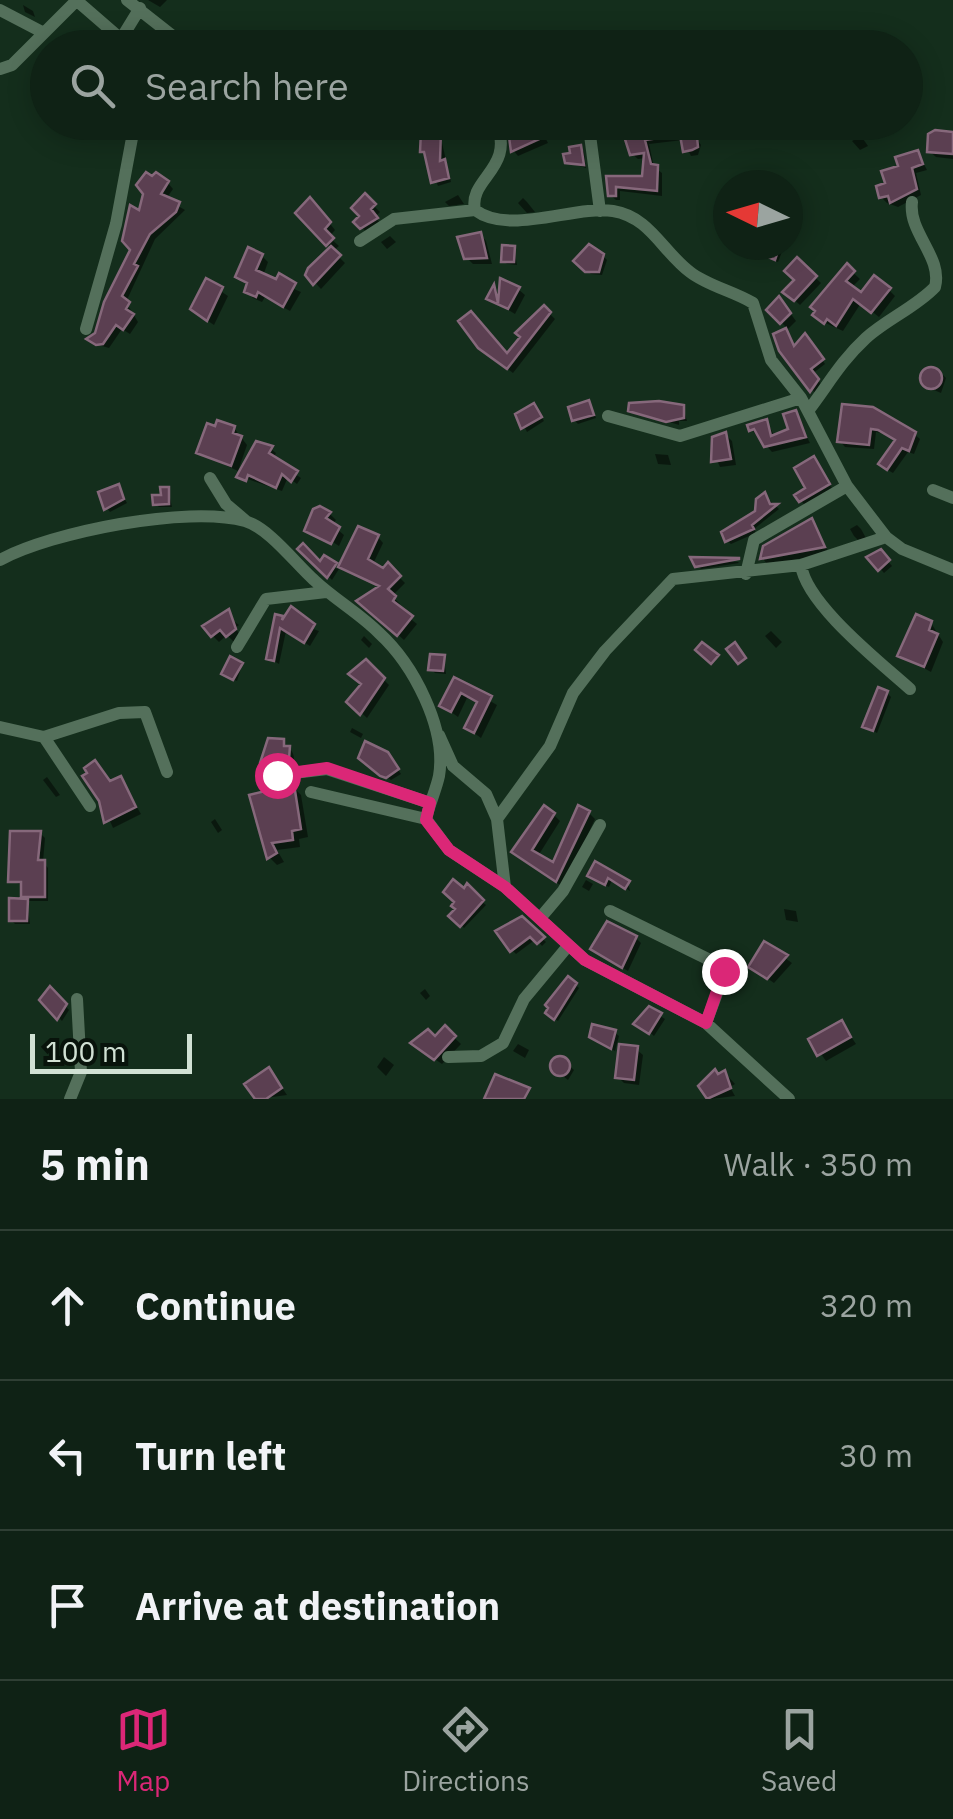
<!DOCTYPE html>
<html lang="en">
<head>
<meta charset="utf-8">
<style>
	body { margin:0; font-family:"IBM Plex Sans",sans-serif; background:#182a1e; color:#f1f3f6 }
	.compass { position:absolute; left:713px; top:170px; width:90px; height:90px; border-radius:50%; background:#0f2215; box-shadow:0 5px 25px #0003; rotate:275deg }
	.scale { position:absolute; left:30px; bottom:25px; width:162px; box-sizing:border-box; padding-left:10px; border:5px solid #d1e1d4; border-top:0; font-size:28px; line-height:35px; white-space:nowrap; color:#d1e1d4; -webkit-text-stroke:8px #08130b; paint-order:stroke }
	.stop { position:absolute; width:30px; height:30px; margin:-22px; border:8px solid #db2777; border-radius:50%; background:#fff }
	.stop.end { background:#db2777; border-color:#fff; box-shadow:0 2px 10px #0008 }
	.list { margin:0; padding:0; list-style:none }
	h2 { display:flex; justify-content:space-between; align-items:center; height:130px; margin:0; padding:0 40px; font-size:42px }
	h2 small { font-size:32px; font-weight:400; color:#9ba4a0 }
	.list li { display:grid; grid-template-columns:65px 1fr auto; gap:30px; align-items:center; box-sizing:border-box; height:150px; padding:0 40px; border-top:2px solid #2f3f34 }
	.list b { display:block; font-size:38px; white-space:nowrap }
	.list em { font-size:32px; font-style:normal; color:#9ba4a0 }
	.icon { flex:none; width:55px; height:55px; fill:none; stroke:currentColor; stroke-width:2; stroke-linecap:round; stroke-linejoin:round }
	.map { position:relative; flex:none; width:953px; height:1099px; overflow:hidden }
	.search { position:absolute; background:#0f2215; box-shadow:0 5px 25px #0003; left:30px; right:30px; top:30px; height:110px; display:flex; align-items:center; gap:25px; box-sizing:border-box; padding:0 35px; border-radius:55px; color:#9ba4a0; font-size:38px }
	.sheet { height:580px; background:#0f2215 }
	nav { display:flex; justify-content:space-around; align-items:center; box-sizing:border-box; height:140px; border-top:2px solid #2f3f34; background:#0f2215; font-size:28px; color:#9ba4a0 }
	nav a { display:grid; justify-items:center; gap:5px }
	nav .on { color:#db2777 }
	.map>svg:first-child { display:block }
</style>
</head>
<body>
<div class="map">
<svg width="953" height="1099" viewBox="0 0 953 1099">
	<rect width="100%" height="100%" fill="#142e1c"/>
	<!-- shadow -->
	<path fill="#0007" d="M148,0H167L160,7Z
		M23,5L33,11L35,17L25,12Z
		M634,44L664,48H633Z
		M542,122L550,135L545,137L548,143L518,156L513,150Z
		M688,125L701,145L698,155L691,156L683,140L649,144L654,167L662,173V196L620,191V200H616L610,195L608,179L644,178L646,158L638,159L632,154L626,135Z
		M440,134L451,182L438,186L423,151Z
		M861,136L868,146L860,150L852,141Z
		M953,136V159L936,157L929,151Z
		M580,148L584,152L586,168L567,162Z
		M918,153L927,170L916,173L921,195L898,207L887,203L881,197L888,185Z
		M141,178L168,183L173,189L166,199L185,210L155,239L126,302L138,322L130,334L122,329L109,348L95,344L133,249L145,195L138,189Z
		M458,195L464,204L449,206L445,202Z
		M365,197L380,212L375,217L381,224L368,234L357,222Z
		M523,198L527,202L535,212L527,213L518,203Z
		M316,206L335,230L329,237L339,246L333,251L345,263L321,289L308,275L332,249L298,213Z
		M480,234L486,241L492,264H473L466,257Z
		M390,236L396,242L387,249L381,242Z
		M740,245H779L783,249L778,262Z
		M514,248L517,265L507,264L503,261Z
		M262,256L268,262L263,276L301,292L290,311L265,297L262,302L253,298L247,291L249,285L238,277Z
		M603,256L607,260L602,275L591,274L577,261Z
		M797,260L821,283L800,305L791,297Z
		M847,267L860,279L851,288L861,296L889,290L895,296L879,317L861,303L843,331L821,321Z
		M207,282L228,296L214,325L199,315Z
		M494,288L501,295L518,289L525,295L515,314L489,298Z
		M785,306L796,321L788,329L769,310Z
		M544,308L555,319L513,373L487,353L508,356Z
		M786,330L795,348L809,340L825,364L812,374L821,384L815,393L781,350Z
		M927,369L938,370L946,378L941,393L922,385Z
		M589,403L596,418L578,424L574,420Z
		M683,407L687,421H679V425L631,410Z
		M844,407L914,434L920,439L914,454L908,452L893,473L886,469L897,441L886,434L876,432L874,449L845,447L840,441Z
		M537,410L544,421L527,432L518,415Z
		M795,413L810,443L772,452L751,429L767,422L775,437L791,430Z
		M234,428L247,445L238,471L199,453Z
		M726,435L732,441L736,465L720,467L711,447Z
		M271,449L276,453L273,459L301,478L297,484L288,477L282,491L239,476Z
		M655,454L668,455L671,465L658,464Z
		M814,459L833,490L806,506L801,501Z
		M118,487L127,503L110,512L107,508Z
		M168,489L172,507H159L155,504Z
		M765,496L779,509L754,529L756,533L731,544L727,541L757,512Z
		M330,514L336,520L332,525L344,535L339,546L311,528Z
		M812,521L829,553L768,565L763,559L765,548Z
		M857,525L861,529L866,538L858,540L854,536L850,529Z
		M378,537L383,543L373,564L384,571L388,566L405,583L392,596L400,604L397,608L417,624L404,640L360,601L380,588L341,566Z
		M301,549L321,565L339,569L332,580Z
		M880,552L892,566L884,573L870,557Z
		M711,560L738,562L739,563L701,569L697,565Z
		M223,613L239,625L235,628L241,636L234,642L227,635L219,642L212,635Z
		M282,618L319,631L310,646L286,631L279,664L269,658Z
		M931,623L943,642L931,672L900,655Z
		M771,631L782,642L776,648L765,636Z
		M364,636L372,644L369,648L361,640Z
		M444,658L446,674L435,673L431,669Z
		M366,662L389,685L367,718L350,702L364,685Z
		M242,665L237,681L227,677Z
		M455,681L497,705L481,738L467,728L479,704L467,698L458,717L443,706Z
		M887,693L891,697L877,733L865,726Z
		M352,728L363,734L361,738L350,732Z
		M264 759a15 15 0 1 1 30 0a15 15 0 1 1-30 0Z
		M391,759L401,774L391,780L365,762Z
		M47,777L60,795L56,797L43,780Z
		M120,779L141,814L113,828L101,800L111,784Z
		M293,787L301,795L308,837L299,839L300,847L277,850L284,862L277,865L269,857L252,797Z
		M589,813L595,819L563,887L521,858L554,815L560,821L538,856L554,865Z
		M215,819L222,830L218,833L211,822Z
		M40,833L45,838L43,862L48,868V901H28L23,885L10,881Z
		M596,865L628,883L630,891L612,880L609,887L594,880L590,876Z
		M586,880L593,884L589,891L582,887Z
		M475,896L486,905L464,928L452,916Z
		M27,902L30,924H15L11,920Z
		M784,909L796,911L798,922L786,920Z
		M522,919L546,942L542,946L536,939L516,954L512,950Z
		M636,938L641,943L628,971L599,954Z
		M765,944L792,963L774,983L751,967Z
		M569,979L579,988L558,1021L548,1013Z
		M50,989L69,1010L62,1021L42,1000Z
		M425,989L430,996L426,1000L420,993Z
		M649,1009L665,1019L654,1036L637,1021Z
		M842,1023L856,1044L826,1061L811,1040Z
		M445,1029L461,1044L442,1064L420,1049Z
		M615,1033L619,1036L615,1051L596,1041Z
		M518,1044L529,1050L525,1058L513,1051Z
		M636,1049L643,1055L639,1085L624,1083L618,1077Z
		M384,1057L394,1065L386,1076L377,1067Z
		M559,1057L574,1070L568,1080L551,1067Z
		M725,1073L735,1084L730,1087L735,1096L711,1099L702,1086Z
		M275,1077L287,1095L258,1099Z"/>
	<!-- building -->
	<path fill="#5b3f51" stroke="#86687b" stroke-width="2.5" d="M405,39H428V48H405Z
		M668,39L695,40V48H667Z
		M507,122H543L546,129L541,131L544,137L511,152Z
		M688,122L691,138L697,137L698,147L692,150L683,152L680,135L645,140L651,164L658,165L657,191L616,187V196H608L606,176H642L644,153L630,155L623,133Z
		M935,130L953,132V154L927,152L928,134Z
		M421,131H441L440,161L445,159L449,178L431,183L424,152H420Z
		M581,145L584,165L565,163L563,154L570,153L569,147Z
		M918,150L923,164L912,168L917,189L890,203L888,196L879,198L876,186L885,183L881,171L898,166L895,157Z
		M146,172L152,176L156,172L169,181L161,194L180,202L176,212L150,234L134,264L138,266L122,296L130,302L126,309L134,314L123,330L116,325L103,344L96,345L86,339L95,333L104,302L130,250L122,241L130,205L139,210L143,194L136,185Z
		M365,193L376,204L371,209L378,218L360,229L353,222L359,216L351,208Z
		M310,197L331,222L325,229L334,238L326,246L295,213Z
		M481,232L487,258L464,259L457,237Z
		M589,244L604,254L599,272H585L573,261Z
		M502,245L515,246L514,262H501Z
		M740,245H780L775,260Z
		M331,246L341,255L313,285L305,275L308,268Z
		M248,247L263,254L256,270L276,279L279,273L296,283L283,307L258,292L256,297L244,292L247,283L235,277Z
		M797,257L817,276L794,301L782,292L794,280L784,271Z
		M847,263L855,271L846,281L861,292L874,275L891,288L871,313L853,299L836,326L827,319L824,324L812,315L815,311L810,307Z
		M206,278L223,287L207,321L190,309Z
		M500,278L520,287L508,309L486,299L494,284L498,303Z
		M779,296L791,313L780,324L766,310Z
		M544,305L551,312L507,369L478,348L458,321L471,311L507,353L520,337L515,333Z
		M786,328L794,346L805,333L824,359L811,369L819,379L810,392L779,351L773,334Z
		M920 378a11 11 0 1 1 22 0a11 11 0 1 1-22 0Z
		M589,400L594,415L572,421L568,407Z
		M659,401L684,405V418L666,422L628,411L629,403Z
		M534,403L542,417L521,429L515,414Z
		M842,404L873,407L916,432L909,451L902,448L887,470L878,464L895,440L878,430L871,429L869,445L837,442Z
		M796,410L806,437L764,447L754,429L749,431L747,425L767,419L771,436L788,429L783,414Z
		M217,420L235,426L233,433L242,436L231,466L196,453L207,423L215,426Z
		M726,432L731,459L711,462L712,437Z
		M256,441L273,446L269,453L298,471L291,482L282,474L276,488L248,475L246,481L236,477Z
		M814,456L830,484L799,502L794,495L805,488L794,468Z
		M119,484L124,499L104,510L98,492Z
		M160,487H169V504L153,505L152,495H161Z
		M765,492L770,504H778L752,525L754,529L725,542L721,532L755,511L756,499Z
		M320,506L331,512L326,518L340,527L331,544L304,531L313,509Z
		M812,518L825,547L760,559L763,546Z
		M358,526L379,535L368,559L383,568L388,562L401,576L388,589L396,596L393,601L413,616L397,636L356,601L379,586L338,567Z
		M303,543L320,561L324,555L337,563L327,578L297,549Z
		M881,549L890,560L878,571L866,557Z
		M690,557L739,558V559L695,567Z
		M291,606L315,624L304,643L280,628L274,661L266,659L275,614L283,616L282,620Z
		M229,609L236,629L226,637L220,630L211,637L202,626Z
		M916,614L932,621L929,630L938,634L924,667L897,656Z
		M702,642L719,655L711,664L695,650Z
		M735,642L746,658L738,664L726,649Z
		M430,654L445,655L443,671L428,670Z
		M230,656L243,663L233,680L221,674Z
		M366,659L385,678L360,715L346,702L361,684L348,674Z
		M454,677L492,696L474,733L464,728L477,702L461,693L451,712L439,706Z
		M878,687L888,691L873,731L862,727Z
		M268,738L284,739V746H290L289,759L268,771L260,763Z
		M365,741L388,752L399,769L386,778L380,776L358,758Z
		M95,760L110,781L121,776L136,807L104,823L99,801L82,776L87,773L84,768Z
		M294,784L301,829L292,831L293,840L272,843L277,853L267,859L249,795Z
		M544,805L555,813L532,850L553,862L578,805L590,811L556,882L511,852Z
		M10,831H41L38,860H45V897H21V882H8Z
		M595,861L630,881L625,889L608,878L605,885L587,876Z
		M453,879L464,888L467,883L484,900L460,927L448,916L455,909L451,906L454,902L443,892Z
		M9,898L28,899L27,921H9Z
		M522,916L545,937L537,944L530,937L510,952L495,931Z
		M607,921L637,936L622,968L590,949Z
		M764,941L788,955L767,979L748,967Z
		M568,976L577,983L554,1020L545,1013L548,1008L545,1005Z
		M50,986L67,1004L57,1020L39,1000Z
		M649,1006L662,1013L649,1034L633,1024Z
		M842,1020L851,1037L817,1056L808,1039Z
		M592,1024L616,1030L611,1049L589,1037Z
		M445,1025L456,1036L434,1060L410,1043L428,1029L435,1036Z
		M619,1044L638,1046L634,1080L615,1078Z
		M550 1066a10 10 0 1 1 20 0a10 10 0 1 1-20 0Z
		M269,1067L282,1088L266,1099H255L244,1084Z
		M715,1069L718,1074L725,1070L731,1088L707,1099L698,1086Z
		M495,1074L530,1088L524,1099H484Z"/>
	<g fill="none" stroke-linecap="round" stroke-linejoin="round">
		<!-- street -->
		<path stroke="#54705b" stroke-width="12" d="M76,0L121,39L122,48
			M127,0L188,48
			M0,10L44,33
			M121,39L140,8
			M0,69L12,65L77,0
			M496,122C516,169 468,178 475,210C509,236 575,205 613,211C650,217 662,251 690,272C708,286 733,291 753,303L771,360L801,398L847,486L886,537L902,549L953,570
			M595,122L590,135L600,211
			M360,241L394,219L475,210
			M86,329L116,224L135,122
			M808,411C828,385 841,361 866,338C887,319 916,307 935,287C943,257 908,233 912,202
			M608,416L680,436L801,398
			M210,478L226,504L246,521
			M933,490L953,498
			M0,560C51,532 188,505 245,521C269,528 295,563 314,580C334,599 359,613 379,633C413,664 447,728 439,776C436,790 429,805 426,819L449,850L505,887L585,960L706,1023L789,1099
			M801,565C806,604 880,662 910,689
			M746,574L754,540L847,486
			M237,647L266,599L326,592
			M0,727L44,737L90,806
			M439,735L453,766L486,794L497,819L505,887
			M44,737L119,713L145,712L167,772
			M277,775L327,769L430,803
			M311,792L426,819
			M497,819L550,746L573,693L605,651L673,579L801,565L886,537
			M610,911L720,965L723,977L706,1023
			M541,917L563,891L600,825
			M448,1057L481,1056L503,1043L524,999L568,946
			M70,1099L81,1072L77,999"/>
	</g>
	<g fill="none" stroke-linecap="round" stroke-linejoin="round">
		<!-- route -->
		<path stroke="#db2777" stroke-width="12" d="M277,775L327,768L430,803L426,820L449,850L505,887L585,960L706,1023L724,971"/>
	</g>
</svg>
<svg class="compass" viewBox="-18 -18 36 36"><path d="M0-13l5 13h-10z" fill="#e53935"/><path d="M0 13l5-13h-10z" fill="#9ba4a0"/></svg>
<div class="scale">100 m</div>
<div class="stop" style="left:277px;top:775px"></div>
<div class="stop end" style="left:724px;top:971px"></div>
<div class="search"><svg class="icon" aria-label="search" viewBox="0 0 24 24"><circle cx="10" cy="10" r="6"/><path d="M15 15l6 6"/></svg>Search here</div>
</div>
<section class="sheet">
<h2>5 min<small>Walk · 350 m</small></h2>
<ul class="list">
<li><svg class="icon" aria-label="ahead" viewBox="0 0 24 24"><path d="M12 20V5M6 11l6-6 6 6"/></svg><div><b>Continue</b></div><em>320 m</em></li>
<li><svg class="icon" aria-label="left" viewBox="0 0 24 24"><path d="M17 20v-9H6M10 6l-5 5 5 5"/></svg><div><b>Turn left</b></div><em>30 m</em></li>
<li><svg class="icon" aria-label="arrive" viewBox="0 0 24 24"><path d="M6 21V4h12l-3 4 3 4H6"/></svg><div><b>Arrive at destination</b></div></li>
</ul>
</section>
<nav>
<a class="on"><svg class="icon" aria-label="map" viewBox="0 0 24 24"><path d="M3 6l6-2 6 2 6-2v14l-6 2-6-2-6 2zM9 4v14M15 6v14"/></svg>Map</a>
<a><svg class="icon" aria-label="directions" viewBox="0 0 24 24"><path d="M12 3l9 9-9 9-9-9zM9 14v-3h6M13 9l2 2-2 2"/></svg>Directions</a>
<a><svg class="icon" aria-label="saved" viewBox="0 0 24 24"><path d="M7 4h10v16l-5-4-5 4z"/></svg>Saved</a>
</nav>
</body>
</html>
